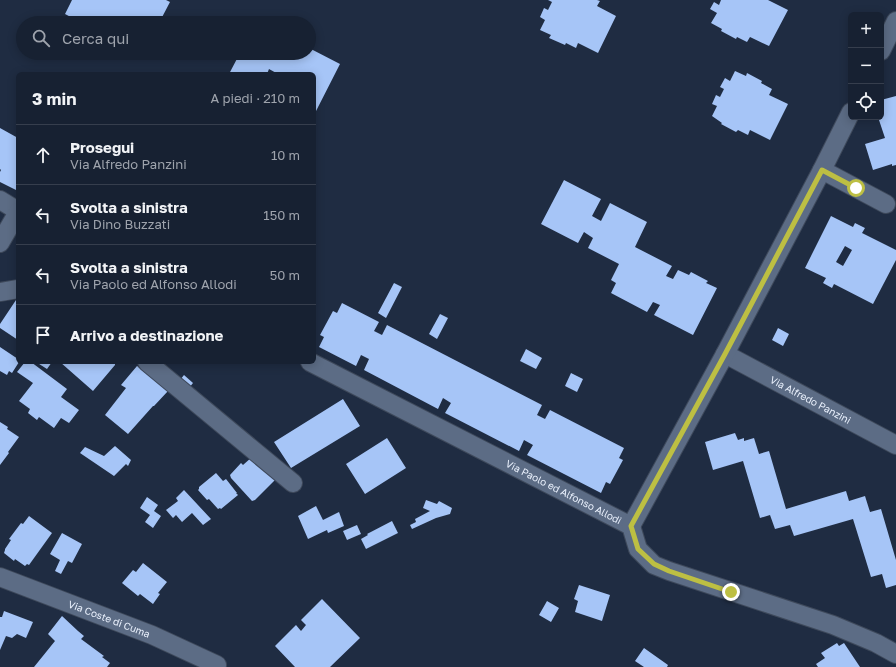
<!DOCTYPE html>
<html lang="it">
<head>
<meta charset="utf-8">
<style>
	body { margin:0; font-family:"Golos Text",sans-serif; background:#242e3e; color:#f1f3f6 }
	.controls { position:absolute; right:12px; top:12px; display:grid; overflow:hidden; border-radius:6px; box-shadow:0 2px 10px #0003 }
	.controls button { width:36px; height:36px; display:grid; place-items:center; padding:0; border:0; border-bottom:1px solid #363e4d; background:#172132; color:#f1f3f6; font:20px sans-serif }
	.stop { position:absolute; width:12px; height:12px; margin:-9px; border:3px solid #bdbf43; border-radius:50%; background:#fff }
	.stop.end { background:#bdbf43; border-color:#fff; box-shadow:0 1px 4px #0008 }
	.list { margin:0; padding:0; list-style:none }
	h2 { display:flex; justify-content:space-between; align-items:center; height:52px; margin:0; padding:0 16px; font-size:17px }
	h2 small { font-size:13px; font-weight:400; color:#9ea3ac }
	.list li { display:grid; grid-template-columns:26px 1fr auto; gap:12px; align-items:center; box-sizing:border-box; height:60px; padding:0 16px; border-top:1px solid #363e4d }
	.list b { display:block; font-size:15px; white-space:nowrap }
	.list p { margin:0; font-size:13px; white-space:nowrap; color:#9ea3ac }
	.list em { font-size:13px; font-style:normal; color:#9ea3ac }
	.icon { flex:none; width:22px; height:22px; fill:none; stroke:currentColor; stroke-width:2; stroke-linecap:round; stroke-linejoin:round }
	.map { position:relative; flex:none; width:896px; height:667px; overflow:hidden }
	.search { position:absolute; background:#172132; box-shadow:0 2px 10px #0003; left:16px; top:16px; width:300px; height:44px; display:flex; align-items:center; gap:10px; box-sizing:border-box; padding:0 14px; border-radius:22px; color:#9ea3ac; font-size:15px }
	.panel { position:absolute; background:#172132; box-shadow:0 2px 10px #0003; left:16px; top:72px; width:300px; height:292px; border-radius:6px }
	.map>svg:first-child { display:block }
</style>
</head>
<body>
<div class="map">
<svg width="896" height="667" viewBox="0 0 896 667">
	<rect width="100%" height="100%" fill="#1f2c42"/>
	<!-- building -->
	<path fill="#a6c5f7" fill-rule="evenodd" d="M72,0H166L170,2L159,23H82L65,14Z
		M548,0H597L600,1L597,6L616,16L598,53L578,43L576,48L566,43L565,45L549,38L551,35L540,30L545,20L540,17L544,8L548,10L552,2Z
		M721,0H768L788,10L769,46L750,37L747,42L737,37L736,39L721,31L722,29L711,23L717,13L710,9L714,2L719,5Z
		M309,48L340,64L314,115V74H278L269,69L267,74H229L240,53H291L293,54V53H309Z
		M735,71L746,76L747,73L762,81L761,83L772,89L769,95L788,104L770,140L750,130L748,135L738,130L736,132L721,124L722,123L712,116L717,106L712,104L716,95L720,97L724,89L720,87L725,78L730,81Z
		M896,96V165L892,166V164L873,170L865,144L885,138L878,117H881V100Z
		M0,128L18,138V191L0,182V172L1,170L0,169Z
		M564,180L601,199L592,216L601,221L610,203L647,222L635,247L672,266L666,276L673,279L678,270L689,275L691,272L708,281L706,283L717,288L693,335L654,315L660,305L653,302L647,312L611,293L616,283L611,280L619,264L588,248L593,238L584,232L578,243L541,224Z
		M831,216L853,227L855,223L865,228L862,233L896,250V260L873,304L834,284L832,288L823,283L826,278L805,268ZM845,246L852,250L843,266L836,262Z
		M394,283L402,287L386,318L378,313Z
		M18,299V340L0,328V324L16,300Z
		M342,303L379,322L374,331L382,335L387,325L542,405L537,415L545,419L550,410L624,448L619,458L623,460L610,484L606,482L601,493L527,455L533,445L524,440L519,451L445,413L451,403L443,398L438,409L364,370L369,359L361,355L356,366L319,347L324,337L320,335L333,311L337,313Z
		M440,314L448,318L437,339L429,334Z
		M778,328L789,334L783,346L772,340Z
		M0,347L18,359V362H19L12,373L9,371L7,375L0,371Z
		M526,349L542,358L536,369L520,361Z
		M25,362H31L67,389L61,397L79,410L69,423L61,418L54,428L39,417L37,420L28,413L30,409L19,401L33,383L17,372Z
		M36,362H52L47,369Z
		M60,362H113L115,364V365L93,391Z
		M137,366L168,391L154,406H153L128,434L105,415L126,388L121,385Z
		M571,373L583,379L577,392L565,386Z
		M184,375L193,383L189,388L180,380Z
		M343,399L360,426L291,468L274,442Z
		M0,422L8,427L7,429L19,437L8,452L9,453L0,465Z
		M735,433L738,440L744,438V441L754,438L759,454L769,451L786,509L846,491L849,501L865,496L870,512L881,509L896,560V585L886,588L882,574L871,577L853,519L794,536L790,525L775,529L770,515L760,518L743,461L713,470L705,442Z
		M387,438L406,468L365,494L346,464Z
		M115,446L131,460L128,466L126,464L114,476L80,453L85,447L104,456Z
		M252,457L279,476L255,500L252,501L231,478L230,475L241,463L243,465Z
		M216,473L223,481L226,479L237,493H236L238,495L221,509L220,508L218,509L209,499L207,500L198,490L199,489V487Z
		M184,490L211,519L203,525L192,513L182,522L176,515L173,518L166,510L178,501L176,498Z
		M147,497L158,505L154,511L161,516L153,528L145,522L150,515L140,508Z
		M426,500L437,504L439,501L452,508L450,514L436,518L412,529L410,525L416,522L415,519L430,511L423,508Z
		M316,506L323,520L339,512L344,526L328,533L327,530L308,539L298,516Z
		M29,516L52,533L29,565L27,564L25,566L15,559L14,561L4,553L5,550V549L11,540L9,539L21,523L23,524Z
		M392,521L398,533L366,549L361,539L368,535L367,534Z
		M357,525L361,534L347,540L343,531Z
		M62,533L82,544L72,563L68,561L61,574L55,571L60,560L50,554Z
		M143,563L167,582L158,593L160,594L153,604L140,594L138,596L122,583L133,570L136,572Z
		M579,585L610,595L602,621L575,612L578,601L574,599Z
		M322,599L360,638L330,667H295L275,646L296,625L301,631L306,625L301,620Z
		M547,601L559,608L551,622L539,615Z
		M4,611L33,622L26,638L17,634L12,638L6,636L0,650V617H2Z
		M62,616L78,631L84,636L81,639L104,656L102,657L110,663L107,667H34L55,641L48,634Z
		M837,643L839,646L844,643L860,667H818L816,664L825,658L821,653Z
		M644,648L668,665L667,667H644L635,661Z"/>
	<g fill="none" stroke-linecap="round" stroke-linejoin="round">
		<defs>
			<g id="minor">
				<path d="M881,51L896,21"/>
				<path d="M822,170L886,204"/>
				<path d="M0,200L18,211"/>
				<path d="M0,243L18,212"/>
				<path d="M0,292L18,289"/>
				<path id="s1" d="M725,354L896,445"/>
				<path d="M147,362L293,483"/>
				<path id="s2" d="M310,362L631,526L638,549L654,565L669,571L833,625L876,643L896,654"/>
				<path d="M631,526L725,354L822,170L851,112"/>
				<path id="s3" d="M0,577L152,635L217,665"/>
			</g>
		</defs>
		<!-- minor casing -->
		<use href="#minor" stroke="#3e495b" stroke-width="20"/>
		<!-- minor -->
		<use href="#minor" stroke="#5c6c85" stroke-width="18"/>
	</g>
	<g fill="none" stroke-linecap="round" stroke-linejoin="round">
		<!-- route -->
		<path stroke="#bdbf43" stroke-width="5" d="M731,592L669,571L654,564L638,549L631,526L725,354L822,170L856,188"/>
	</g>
	<g text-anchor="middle" stroke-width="4" stroke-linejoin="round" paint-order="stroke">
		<!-- street labels -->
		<g font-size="10" fill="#eaf1fd" stroke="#1f2c42">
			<text dy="4" stroke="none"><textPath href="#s1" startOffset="97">Via Alfredo Panzini</textPath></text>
			<text dy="4" stroke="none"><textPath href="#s2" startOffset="285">Via Paolo ed Alfonso Allodi</textPath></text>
			<text dy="4" stroke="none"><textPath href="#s3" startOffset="117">Via Coste di Cuma</textPath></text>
		</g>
	</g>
</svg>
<div class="controls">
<button>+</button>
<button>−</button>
<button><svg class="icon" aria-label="locate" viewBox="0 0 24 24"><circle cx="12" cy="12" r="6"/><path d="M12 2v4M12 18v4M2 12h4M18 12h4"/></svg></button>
</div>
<div class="stop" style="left:856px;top:188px"></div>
<div class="stop end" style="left:731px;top:592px"></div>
<div class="search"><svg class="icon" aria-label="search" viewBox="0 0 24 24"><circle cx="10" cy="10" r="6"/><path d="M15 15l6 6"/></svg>Cerca qui</div>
<section class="panel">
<h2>3 min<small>A piedi · 210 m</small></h2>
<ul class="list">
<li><svg class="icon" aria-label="ahead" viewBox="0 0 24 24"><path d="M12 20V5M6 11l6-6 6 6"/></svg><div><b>Prosegui</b><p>Via Alfredo Panzini</p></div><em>10 m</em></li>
<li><svg class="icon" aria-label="left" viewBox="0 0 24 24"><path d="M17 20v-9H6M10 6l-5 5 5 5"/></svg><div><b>Svolta a sinistra</b><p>Via Dino Buzzati</p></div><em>150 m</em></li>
<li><svg class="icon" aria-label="left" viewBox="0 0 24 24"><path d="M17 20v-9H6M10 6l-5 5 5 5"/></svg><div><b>Svolta a sinistra</b><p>Via Paolo ed Alfonso Allodi</p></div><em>50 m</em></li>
<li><svg class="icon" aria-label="arrive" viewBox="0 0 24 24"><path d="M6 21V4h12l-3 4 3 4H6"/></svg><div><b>Arrivo a destinazione</b></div></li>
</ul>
</section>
</div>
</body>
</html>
